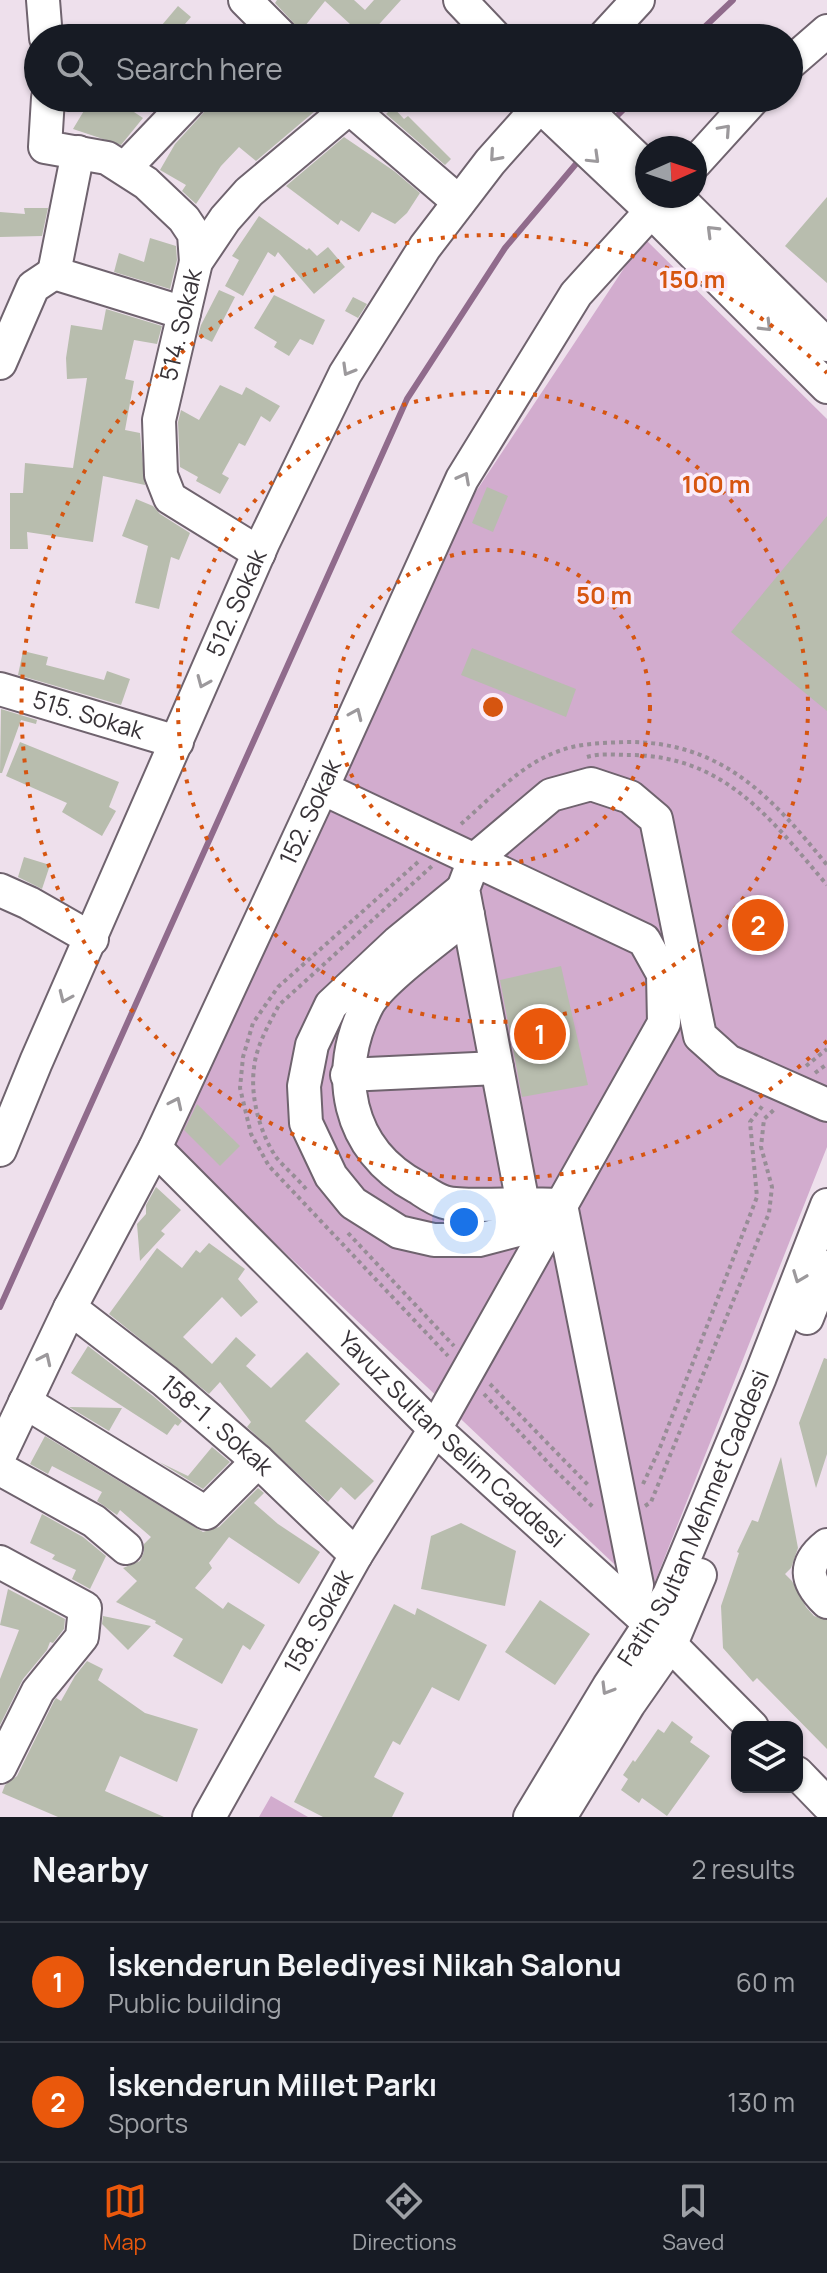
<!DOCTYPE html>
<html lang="en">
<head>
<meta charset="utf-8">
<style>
	body { margin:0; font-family:Manrope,sans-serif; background:#20242c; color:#f1f3f6 }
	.controls { position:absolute; right:24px; bottom:24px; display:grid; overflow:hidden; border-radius:16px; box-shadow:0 2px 6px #0004 }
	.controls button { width:72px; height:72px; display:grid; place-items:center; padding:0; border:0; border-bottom:2px solid #363941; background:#171b24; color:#f1f3f6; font:40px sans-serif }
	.compass { position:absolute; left:635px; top:136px; width:72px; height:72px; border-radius:50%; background:#171b24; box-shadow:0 2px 6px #0004; rotate:87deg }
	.you { position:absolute; left:464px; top:1222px; width:28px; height:28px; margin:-20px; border:6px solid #fff; border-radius:50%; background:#1a73e8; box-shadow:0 0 0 12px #1a73e833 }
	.badge { display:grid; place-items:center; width:52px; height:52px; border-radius:50%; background:#ea580c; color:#fff; font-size:26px; font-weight:700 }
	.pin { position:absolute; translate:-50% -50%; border:4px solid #fff; box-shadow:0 2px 8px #0006 }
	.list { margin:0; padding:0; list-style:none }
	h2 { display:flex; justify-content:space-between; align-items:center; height:104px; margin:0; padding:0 32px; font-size:34px }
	h2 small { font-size:26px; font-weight:400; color:#9ea1a6 }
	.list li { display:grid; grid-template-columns:52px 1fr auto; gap:24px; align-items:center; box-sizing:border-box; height:120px; padding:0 32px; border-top:2px solid #363941 }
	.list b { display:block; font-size:30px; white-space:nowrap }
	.list p { margin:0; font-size:26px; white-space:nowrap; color:#9ea1a6 }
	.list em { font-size:26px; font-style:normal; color:#9ea1a6 }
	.icon { flex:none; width:44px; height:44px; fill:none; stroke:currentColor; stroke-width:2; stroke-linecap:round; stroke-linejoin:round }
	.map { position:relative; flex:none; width:827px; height:1817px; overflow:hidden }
	.search { position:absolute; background:#171b24; box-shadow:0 2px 6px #0004; left:24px; right:24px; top:24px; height:88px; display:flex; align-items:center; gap:20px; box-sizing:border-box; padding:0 28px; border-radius:44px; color:#9ea1a6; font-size:30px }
	.sheet { height:344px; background:#171b24 }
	nav { display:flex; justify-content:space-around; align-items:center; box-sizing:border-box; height:112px; border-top:2px solid #363941; background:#171b24; font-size:22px; color:#9ea1a6 }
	nav a { display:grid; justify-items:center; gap:4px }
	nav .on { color:#ea580c }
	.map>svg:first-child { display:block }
</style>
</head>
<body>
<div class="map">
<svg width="827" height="1817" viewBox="0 0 827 1817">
	<rect width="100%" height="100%" fill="#eee0ec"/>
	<!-- green -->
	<path fill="#d2acce" d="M644,238L827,419V1147L649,1597L166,1140L473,496Z
		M271,1796L308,1817H259Z"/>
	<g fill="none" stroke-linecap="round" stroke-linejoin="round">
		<!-- stream -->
		<path stroke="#906b8c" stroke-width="6" d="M693,38L733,0
			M611,122L635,98
			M0,1307L407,399L505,248L581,158"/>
	</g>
	<!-- building -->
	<path fill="#b8bdae" d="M277,0H354L365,10L374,0H401L373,31L370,28L363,36L325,1L301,31L275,3Z
		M178,6L191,17L173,38H151Z
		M109,98H129L125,106L143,118L121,145L73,129L91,99L104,107Z
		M210,98H320L321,106L256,161L239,147L221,166L196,204L182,191L186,185L160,170L175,144L206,110Z
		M393,107L404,119L408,116L451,159L445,165L386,114Z
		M344,137L394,171L420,193L407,213L395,224L372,212L359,232L341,220L338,225L286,186Z
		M827,197V283L785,246Z
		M24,208H48L42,236L0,237V212L25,214Z
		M259,216L307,250L309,248L317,256L328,247L345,267L314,294L278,252L275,257L268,252L243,296L225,286L239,260L232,256Z
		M150,238L176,246L177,260L170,289L114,272L119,253L144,262Z
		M219,290L235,297L212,342L198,335L201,325Z
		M274,295L325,320L313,345L300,339L289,356L274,347L277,342L254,328Z
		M353,297L367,304L358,318L345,311Z
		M106,309L162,326L157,344L134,340L125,379L134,381L125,430L140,433L145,485L103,476L93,542L27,532L28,549H10V493H23L25,463L73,468L87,378L67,379L66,358L71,325L102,330Z
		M220,385L242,395L246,387L280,406L270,422L261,416L245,446L239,443L222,474L229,478L220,494L196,481L198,477L180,467L178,422L181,410L199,420Z
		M487,487L508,496L493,532L472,523Z
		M136,499L153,506L160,514L190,533L179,560L171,557L159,609L135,603L148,546L122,536Z
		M827,516V711L731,632Z
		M472,648L576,689L566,717L461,675Z
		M23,651L48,657L46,665L104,680L107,671L130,679L121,705L18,675Z
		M1,709L37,720L36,724L21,720L2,773H0Z
		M20,742L119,782L109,807L116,811L102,836L62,812L67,803L6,776Z
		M24,857L50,865L42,889L18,877Z
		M561,966L588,1085L522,1097L500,980Z
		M197,1104L240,1146L220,1166L184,1130Z
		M156,1187L181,1210L161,1231L165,1234L140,1261L137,1224L146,1214V1205Z
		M209,1243L245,1269L238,1279L258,1302L241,1317L222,1297L183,1337L212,1364L236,1337L256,1355L246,1366L271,1388L307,1352L340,1384L305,1421L374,1481L355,1500L341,1487L328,1502L247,1427L251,1422L220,1382L209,1394L109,1314L157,1248L182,1268L196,1250L200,1253Z
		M88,1346L153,1396L182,1421L178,1426L175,1424L167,1435L71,1373Z
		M824,1358L827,1359V1454L816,1488L799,1423Z
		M69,1407L122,1408L109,1431Z
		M45,1436L203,1532L219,1527L258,1488L264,1493L254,1503L278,1524L320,1552L299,1584L229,1537L209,1563L212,1568L195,1588L223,1609L228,1602L265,1625L250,1650L243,1645L222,1684L173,1656L183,1639L155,1623L156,1621L116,1602L137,1581L123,1568L140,1561L144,1552V1544L151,1537L120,1510L117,1515L97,1501L102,1492L52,1466L48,1474L30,1464Z
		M212,1447L230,1462L203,1489L159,1462L188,1476Z
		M781,1457L798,1548L791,1568L785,1574L792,1581L806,1607L814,1616L827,1620V1749L757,1678L753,1682L723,1648L721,1606L739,1553L737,1552L752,1520L758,1522Z
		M42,1514L83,1537L106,1556L90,1589L72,1579L76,1570L52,1559L55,1555L30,1543Z
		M461,1523L516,1551L505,1606L421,1589L431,1536Z
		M8,1589L65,1619L64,1629L53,1643L50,1642L47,1650L23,1679L0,1725V1679L19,1630L0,1625Z
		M540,1600L590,1634L555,1685L505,1652Z
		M394,1604L415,1615L417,1608L487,1645L459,1701L432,1687L400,1745L393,1741L374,1777L404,1793L392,1817H323L294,1802Z
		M103,1616L151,1626L128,1650L102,1624Z
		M87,1661L103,1669L98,1680L145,1713L198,1729L177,1782L120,1756L105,1791L164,1817H58L2,1793L5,1785L17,1776L54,1701L56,1698L61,1701L75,1676Z
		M672,1721L693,1737L690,1742L710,1756L667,1816L642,1798L639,1803L621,1790L628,1779L623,1775L633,1760L635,1762L658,1729L664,1733Z"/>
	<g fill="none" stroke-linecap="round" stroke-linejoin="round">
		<defs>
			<g id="minor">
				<path d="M43,0L46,38"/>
				<path d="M245,0L283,38"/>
				<path d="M460,0L496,38"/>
				<path d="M603,38L638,0"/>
				<path d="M789,64L827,31"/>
				<path d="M48,98L45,147L107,158L146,183L184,219L194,234L196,262"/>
				<path d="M338,98L459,202"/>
				<path d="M537,98L540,106L651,211L827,387"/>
				<path d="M574,98L647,168"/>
				<path d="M78,152L54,273L184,313"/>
				<path d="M695,163L754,98"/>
				<path d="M125,168L192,98"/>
				<path d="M676,196L827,345"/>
				<path d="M0,363L33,287L54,273"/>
				<path id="s1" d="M259,553L170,498L161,475L159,420L196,262L225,219L249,192L348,109"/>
				<path id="s2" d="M0,689L177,742"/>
				<path d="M463,889L397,943L331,1005L312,1045L304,1086L306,1123L331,1176L353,1203L399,1232L434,1240H479L552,1221"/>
				<path d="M0,890L29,903L92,939"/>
				<path d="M468,915C443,936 382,979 368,1004C332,1072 347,1150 417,1187C425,1192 434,1199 444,1202C460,1207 503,1204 523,1204"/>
				<path d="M347,1075L497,1068"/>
				<path id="s3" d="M155,1148L435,1429L649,1623L752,1727"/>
				<path id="s4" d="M0,1150L36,1062L263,543L345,374L425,247L490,162L547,98"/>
				<path id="s5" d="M70,1308L165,1381L258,1461L356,1555"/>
				<path d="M807,1318L827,1267"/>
				<path d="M25,1402L206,1513L258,1461"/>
				<path id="s6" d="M0,1455L70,1308L155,1148L322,788L462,479L576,294L665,196"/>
				<path d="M0,1469L94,1521L126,1548"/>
				<path d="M827,1545C803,1564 805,1581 827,1602"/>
				<path d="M0,1562L85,1608L82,1637L38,1691L0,1767"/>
				<path d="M632,1607L637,1585L561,1205L523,1204L463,889L474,860L551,795L591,784L630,797L656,819L700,1036L728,1061L827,1105"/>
				<path d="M797,1773L827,1804"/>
				<path id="s7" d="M209,1817L356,1555L435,1429L664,1023L663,974L644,940L322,788"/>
				<path id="s8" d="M530,1817L609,1686L669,1595L760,1377L827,1205"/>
				<path d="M560,1817L629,1704L671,1644L700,1575"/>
			</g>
		</defs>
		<!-- minor casing -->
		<use href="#minor" stroke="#6f636e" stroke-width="36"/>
		<!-- path -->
		<path stroke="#978d96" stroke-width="4" stroke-dasharray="4 4" stroke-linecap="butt" d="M587,757C600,753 616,755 630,755C725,756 770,818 827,885
			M461,824C490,799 521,764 559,751C580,743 603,743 626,742C721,741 771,796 827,865
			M418,862L278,987L253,1023L243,1057L240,1088L251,1134L269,1166L448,1356
			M806,1066L827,1049
			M815,1073L827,1064
			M306,1189C297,1178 285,1168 276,1157C260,1133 250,1097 254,1068C256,1046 269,1024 279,1005L432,866
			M348,1233L454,1346
			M490,1384L590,1487
			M484,1394L554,1469L595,1509
			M643,1484L659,1450L757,1197L750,1122L764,1104
			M645,1506L651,1502L769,1213L772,1187L761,1147L764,1119L776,1108"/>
		<!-- minor -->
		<use href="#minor" stroke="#fff" stroke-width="32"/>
	</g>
	<!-- one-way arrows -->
	<defs><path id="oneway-chevron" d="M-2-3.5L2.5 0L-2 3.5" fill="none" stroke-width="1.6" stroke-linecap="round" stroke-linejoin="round" transform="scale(2)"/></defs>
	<g stroke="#9c999c">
		<use href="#oneway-chevron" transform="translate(725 130) rotate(-48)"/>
		<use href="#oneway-chevron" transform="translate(495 156) rotate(131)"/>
		<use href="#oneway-chevron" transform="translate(594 158) rotate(44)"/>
		<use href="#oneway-chevron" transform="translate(712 231) rotate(-135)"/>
		<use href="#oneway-chevron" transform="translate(766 326) rotate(45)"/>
		<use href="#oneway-chevron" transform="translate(348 370) rotate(120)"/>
		<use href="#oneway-chevron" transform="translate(464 478) rotate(-62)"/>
		<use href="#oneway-chevron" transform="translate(203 682) rotate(113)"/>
		<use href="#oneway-chevron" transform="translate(356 714) rotate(-66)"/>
		<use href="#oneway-chevron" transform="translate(65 997) rotate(114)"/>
		<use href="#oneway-chevron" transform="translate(176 1103) rotate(-65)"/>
		<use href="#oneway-chevron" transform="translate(799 1277) rotate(111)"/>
		<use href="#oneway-chevron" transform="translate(45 1359) rotate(-65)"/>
		<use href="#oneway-chevron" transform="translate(607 1689) rotate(121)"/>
	</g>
	<!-- distance rings -->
	<g fill="none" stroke="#d65510" stroke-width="4" stroke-dasharray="4 8">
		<circle cx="493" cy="707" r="157"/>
		<circle cx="493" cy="707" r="315"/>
		<path d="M827 1041A472 472 0 1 1 827 373"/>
	</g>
	<g text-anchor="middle" stroke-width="7" stroke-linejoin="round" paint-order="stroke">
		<!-- street labels -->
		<g font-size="24" fill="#383338" stroke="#fbedfa">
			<text dy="8" stroke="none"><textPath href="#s1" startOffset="282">514. Sokak</textPath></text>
			<text dy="8" stroke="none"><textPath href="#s4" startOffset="596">512. Sokak</textPath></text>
			<text dy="8" stroke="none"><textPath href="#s2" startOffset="92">515. Sokak</textPath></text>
			<text dy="8" stroke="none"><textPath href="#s6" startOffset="714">152. Sokak</textPath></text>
			<text dy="8" stroke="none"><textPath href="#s5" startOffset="188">158-1 . Sokak</textPath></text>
			<text dy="8" stroke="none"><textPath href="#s3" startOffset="416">Yavuz Sultan Selim Caddesi</textPath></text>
			<text dy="8" stroke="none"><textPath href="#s8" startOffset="342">Fatih Sultan Mehmet Caddesi</textPath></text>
			<text dy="8" stroke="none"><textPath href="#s7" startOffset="224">158. Sokak</textPath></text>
		</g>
	</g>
	<circle cx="493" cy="707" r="12" fill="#d65510" stroke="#fbedfa" stroke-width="4"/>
	<g font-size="24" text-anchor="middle" font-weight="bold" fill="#d65510" stroke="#fbedfa" stroke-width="7" stroke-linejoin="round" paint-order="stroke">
		<text x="692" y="288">150 m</text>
		<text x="716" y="493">100 m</text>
		<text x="604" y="604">50 m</text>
	</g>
</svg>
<div class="controls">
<button><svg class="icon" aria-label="layers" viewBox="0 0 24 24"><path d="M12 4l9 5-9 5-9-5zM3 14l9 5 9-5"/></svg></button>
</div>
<svg class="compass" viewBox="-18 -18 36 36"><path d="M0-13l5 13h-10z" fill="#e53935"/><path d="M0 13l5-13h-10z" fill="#9ea1a6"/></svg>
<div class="you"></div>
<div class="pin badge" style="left:540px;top:1034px">1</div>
<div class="pin badge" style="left:758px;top:925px">2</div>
<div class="search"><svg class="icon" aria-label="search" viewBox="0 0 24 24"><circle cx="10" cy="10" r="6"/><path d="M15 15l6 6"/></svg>Search here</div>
</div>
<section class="sheet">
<h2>Nearby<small>2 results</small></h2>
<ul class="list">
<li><span class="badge">1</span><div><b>İskenderun Belediyesi Nikah Salonu</b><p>Public building</p></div><em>60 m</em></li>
<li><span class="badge">2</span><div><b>İskenderun Millet Parkı</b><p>Sports</p></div><em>130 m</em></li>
</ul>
</section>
<nav>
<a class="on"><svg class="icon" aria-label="map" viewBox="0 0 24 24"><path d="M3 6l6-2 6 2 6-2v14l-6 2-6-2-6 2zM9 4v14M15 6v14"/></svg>Map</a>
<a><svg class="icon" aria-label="directions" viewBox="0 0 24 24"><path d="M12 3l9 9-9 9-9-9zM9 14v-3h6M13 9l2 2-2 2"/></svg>Directions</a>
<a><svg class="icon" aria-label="saved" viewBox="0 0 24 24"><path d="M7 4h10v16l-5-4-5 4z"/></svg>Saved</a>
</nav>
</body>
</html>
